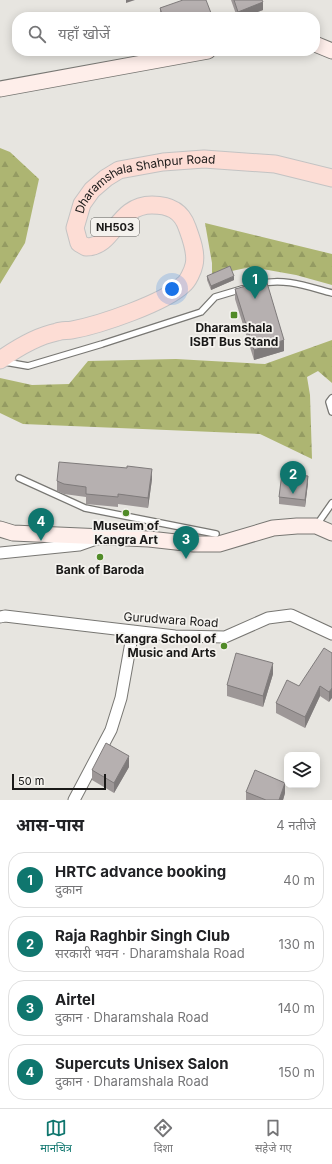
<!DOCTYPE html>
<html lang="hi">
<head>
<meta charset="utf-8">
<style>
	body { margin:0; font-family:Inter,"Noto Sans Devanagari",sans-serif; background:#f6f6f6; color:#202124 }
	.controls { position:absolute; right:12px; bottom:12px; display:grid; overflow:hidden; border-radius:8px; box-shadow:0 2px 10px #0003 }
	.controls button { width:36px; height:36px; display:grid; place-items:center; padding:0; border:0; border-bottom:1px solid #e0e0e0; background:#fff; color:#202124; font:20px sans-serif }
	.scale { position:absolute; left:12px; bottom:10px; width:94px; box-sizing:border-box; padding-left:4px; border:2px solid #1a1918; border-top:0; font-size:11px; line-height:14px; white-space:nowrap; color:#1a1918; -webkit-text-stroke:3px #f4f2ee; paint-order:stroke }
	.you { position:absolute; left:172px; top:289px; width:14px; height:14px; margin:-10px; border:3px solid #fff; border-radius:50%; background:#1a73e8; box-shadow:0 0 0 6px #1a73e833 }
	.badge { display:grid; place-items:center; width:26px; height:26px; border-radius:50%; background:#0f766e; color:#fff; font-size:13px; font-weight:700 }
	.pin { position:absolute; translate:-50% -33px; filter:drop-shadow(0 1px 2px #0008) }
	.pin::after { content:''; position:absolute; top:21px; width:14px; height:12px; background:inherit; clip-path:polygon(0 0,100% 0,50% 100%) }
	.list { margin:0; padding:0; list-style:none }
	h2 { display:flex; justify-content:space-between; align-items:center; height:52px; margin:0; padding:0 16px; font-size:17px }
	h2 small { font-size:13px; font-weight:400; color:#757577 }
	.list li { display:grid; grid-template-columns:26px 1fr auto; gap:12px; align-items:center; box-sizing:border-box; height:56px; margin:0 8px 8px; padding:0 8px; border:1px solid #e0e0e0; border-radius:16px }
	.list b { display:block; font-size:15px; white-space:nowrap }
	.list p { margin:0; font-size:13px; white-space:nowrap; color:#757577 }
	.list em { font-size:13px; font-style:normal; color:#757577 }
	.icon { flex:none; width:22px; height:22px; fill:none; stroke:currentColor; stroke-width:2; stroke-linecap:round; stroke-linejoin:round }
	.map { position:relative; flex:none; width:332px; height:800px; overflow:hidden }
	.search { position:absolute; background:#fff; box-shadow:0 2px 10px #0003; left:12px; right:12px; top:12px; height:44px; display:flex; align-items:center; gap:10px; box-sizing:border-box; padding:0 14px; border-radius:16px; color:#757577; font-size:15px }
	.sheet { height:308px; background:#fff }
	nav { display:flex; justify-content:space-around; align-items:center; box-sizing:border-box; height:56px; border-top:1px solid #e0e0e0; background:#fff; font-size:11px; color:#757577 }
	nav a { display:grid; justify-items:center; gap:2px }
	nav .on { color:#0f766e }
	.map>svg:first-child { display:block }
</style>
</head>
<body>
<div class="map">
<svg width="332" height="800" viewBox="0 0 332 800">
	<defs>
		<pattern id="forest-firs" width="22" height="20" patternUnits="userSpaceOnUse"><rect width="22" height="20" fill="#adb572"/><path d="M5 1l3.5 6h-7zM16 11l3.5 6h-7z" fill="#949b62"/></pattern>
	</defs>
	<rect width="100%" height="100%" fill="#e7e5e0"/>
	<!-- forest -->
	<path fill="url(#forest-firs)" d="M0,148L10,152L39,179L25,243L0,284Z
		M205,223L332,254V285L296,275L251,267L212,275V263Z
		M332,340V383L318,371L307,377L310,395L312,459L260,434L23,424L0,413V378L32,385L69,384L88,361L176,359L265,364Z"/>
	<g fill="none" stroke-linecap="round" stroke-linejoin="round">
		<defs>
			<path id="service" d="M260,284C283,277 309,287 332,293
				M5,362L28,366L102,344L201,312L215,297L242,289
				M332,398L329,402L332,412
				M19,478L85,508L216,534
				M316,526L332,503"/>
			<path id="minor" d="M0,553L79,545L96,539
				M0,617L5,616L175,636L225,637L268,618L291,615L332,634
				M74,800L111,730L121,698L133,631"/>
			<path id="secondary" d="M315,44L332,51
				M0,89L208,51
				M0,529L13,533L149,539L194,544H219L273,528L297,526H316L332,533"/>
			<g id="primary">
				<path id="s1" d="M0,360C17,348 37,336 57,332C62,330 67,331 72,330C99,325 165,303 184,284C188,281 193,270 194,265C197,253 191,238 187,227C181,210 169,205 152,205C116,205 115,247 86,247L79,243L75,228L82,204L92,190L106,178L119,170L163,162L204,159L275,164L332,178"/>
			</g>
		</defs>
		<!-- service casing -->
		<use href="#service" stroke="#787773" stroke-width="8"/>
		<!-- minor casing -->
		<use href="#minor" stroke="#787773" stroke-width="13"/>
		<!-- secondary casing -->
		<use href="#secondary" stroke="#787773" stroke-width="17"/>
		<!-- primary casing -->
		<use href="#primary" stroke="#c3c3c3" stroke-width="19"/>
		<!-- service -->
		<use href="#service" stroke="#fff" stroke-width="5.5"/>
		<!-- minor -->
		<use href="#minor" stroke="#fff" stroke-width="11"/>
		<!-- secondary -->
		<use href="#secondary" stroke="#feeeea" stroke-width="15"/>
		<!-- primary -->
		<use href="#primary" stroke="#fdddd5" stroke-width="17"/>
	</g>
	<!-- wall -->
	<path fill="#9d9797" d="M231,0H262L263,10L244,17H237Z
		M160,8L211,17H160Z
		M207,276L234,280L211,290L207,280Z
		M235,289L284,351L254,360L235,299Z
		M152,479L148,508L118,504V507L86,504V497L64,494L57,491V481Z
		M308,483L305,507L279,504V497Z
		M332,653L329,702L320,696L305,728L276,713V703L299,686Z
		M273,674L263,707L227,696V685Z
		M129,767L114,793L92,780V770Z
		M246,792L285,793L283,800H246Z"/>
	<!-- shaded-wall -->
	<path fill="#7f7b7b" d="M126,0H135L126,3Z
		M263,2V10L244,17H238V12Z
		M211,13V17H199Z
		M234,276V280L211,290V286Z
		M284,340V351L254,360V350Z
		M152,469V479L148,508V498Z
		M308,476V483L305,507V500Z
		M273,663V674L263,707V696Z
		M320,686V696L305,728V717Z
		M332,688V698L329,702V692Z
		M129,756V767L114,793V783Z
		M285,783V793L283,800H279Z"/>
	<!-- building -->
	<path fill="#b6b0b0" stroke="#7f7b7b" d="M183,0H206L211,13L199,17H163L160,8Z
		M234,0H262L263,2L238,12Z
		M230,266L234,276L211,286L207,276Z
		M265,276L284,340L254,350L235,289L250,285L252,280Z
		M59,462L127,468V466L152,469L148,498L118,494V497L86,494V487L64,484L57,481Z
		M282,473L308,476L305,500L279,497Z
		M324,648L332,653V688L329,692L320,686L305,717L276,703L287,680L299,686Z
		M236,653L273,663L263,696L227,685Z
		M106,743L129,756L114,783L92,770Z
		M255,770L285,783L279,800H266L246,792Z"/>
	<!-- markers -->
	<g fill="#518b28" stroke="#f4f2ee" stroke-width="1.5">
		<rect x="230" y="311" width="8" height="8" rx="2"/>
		<circle cx="126" cy="513" r="4"/>
		<circle cx="100" cy="557" r="4"/>
		<circle cx="224" cy="646" r="4"/>
	</g>
	<g text-anchor="middle" stroke-width="3.5" stroke-linejoin="round" paint-order="stroke">
		<!-- shield labels -->
		<rect fill="#f4f2ee" stroke="#5b5a58" stroke-width="1" x="91" y="218" width="48" height="18" rx="3"/>
		<g font-size="11" font-weight="bold" fill="#1a1918">
			<text x="115" y="231">NH503</text>
		</g>
		<!-- street labels -->
		<g font-size="12" fill="#1a1918" stroke="#f4f2ee">
			<text dy="4" stroke="none"><textPath href="#s1" startOffset="506">Dharamshala Shahpur Road</textPath></text>
			<text transform="translate(171 620) rotate(4)" y="4">Gurudwara Road</text>
		</g>
		<!-- poi labels -->
		<g font-size="12" font-weight="bold" fill="#1a1918" stroke="#f4f2ee">
			<text x="234" y="332">Dharamshala<tspan x="234" dy="14">ISBT Bus Stand</tspan></text>
			<text x="126" y="530">Museum of<tspan x="126" dy="14">Kangra Art</tspan></text>
			<text x="100" y="574">Bank of Baroda</text>
			<text x="216" y="643" text-anchor="end">Kangra School of<tspan x="216" dy="14">Music and Arts</tspan></text>
		</g>
	</g>
</svg>
<div class="controls">
<button><svg class="icon" aria-label="layers" viewBox="0 0 24 24"><path d="M12 4l9 5-9 5-9-5zM3 14l9 5 9-5"/></svg></button>
</div>
<div class="scale">50 m</div>
<div class="you"></div>
<div class="pin badge" style="left:255px;top:299px">1</div>
<div class="pin badge" style="left:293px;top:494px">2</div>
<div class="pin badge" style="left:186px;top:559px">3</div>
<div class="pin badge" style="left:41px;top:541px">4</div>
<div class="search"><svg class="icon" aria-label="search" viewBox="0 0 24 24"><circle cx="10" cy="10" r="6"/><path d="M15 15l6 6"/></svg>यहाँ खोजें</div>
</div>
<section class="sheet">
<h2>आस-पास<small>4 नतीजे</small></h2>
<ul class="list">
<li><span class="badge">1</span><div><b>HRTC advance booking</b><p>दुकान</p></div><em>40 m</em></li>
<li><span class="badge">2</span><div><b>Raja Raghbir Singh Club</b><p>सरकारी भवन · Dharamshala Road</p></div><em>130 m</em></li>
<li><span class="badge">3</span><div><b>Airtel</b><p>दुकान · Dharamshala Road</p></div><em>140 m</em></li>
<li><span class="badge">4</span><div><b>Supercuts Unisex Salon</b><p>दुकान · Dharamshala Road</p></div><em>150 m</em></li>
</ul>
</section>
<nav>
<a class="on"><svg class="icon" aria-label="map" viewBox="0 0 24 24"><path d="M3 6l6-2 6 2 6-2v14l-6 2-6-2-6 2zM9 4v14M15 6v14"/></svg>मानचित्र</a>
<a><svg class="icon" aria-label="directions" viewBox="0 0 24 24"><path d="M12 3l9 9-9 9-9-9zM9 14v-3h6M13 9l2 2-2 2"/></svg>दिशा</a>
<a><svg class="icon" aria-label="saved" viewBox="0 0 24 24"><path d="M7 4h10v16l-5-4-5 4z"/></svg>सहेजे गए</a>
</nav>
</body>
</html>
